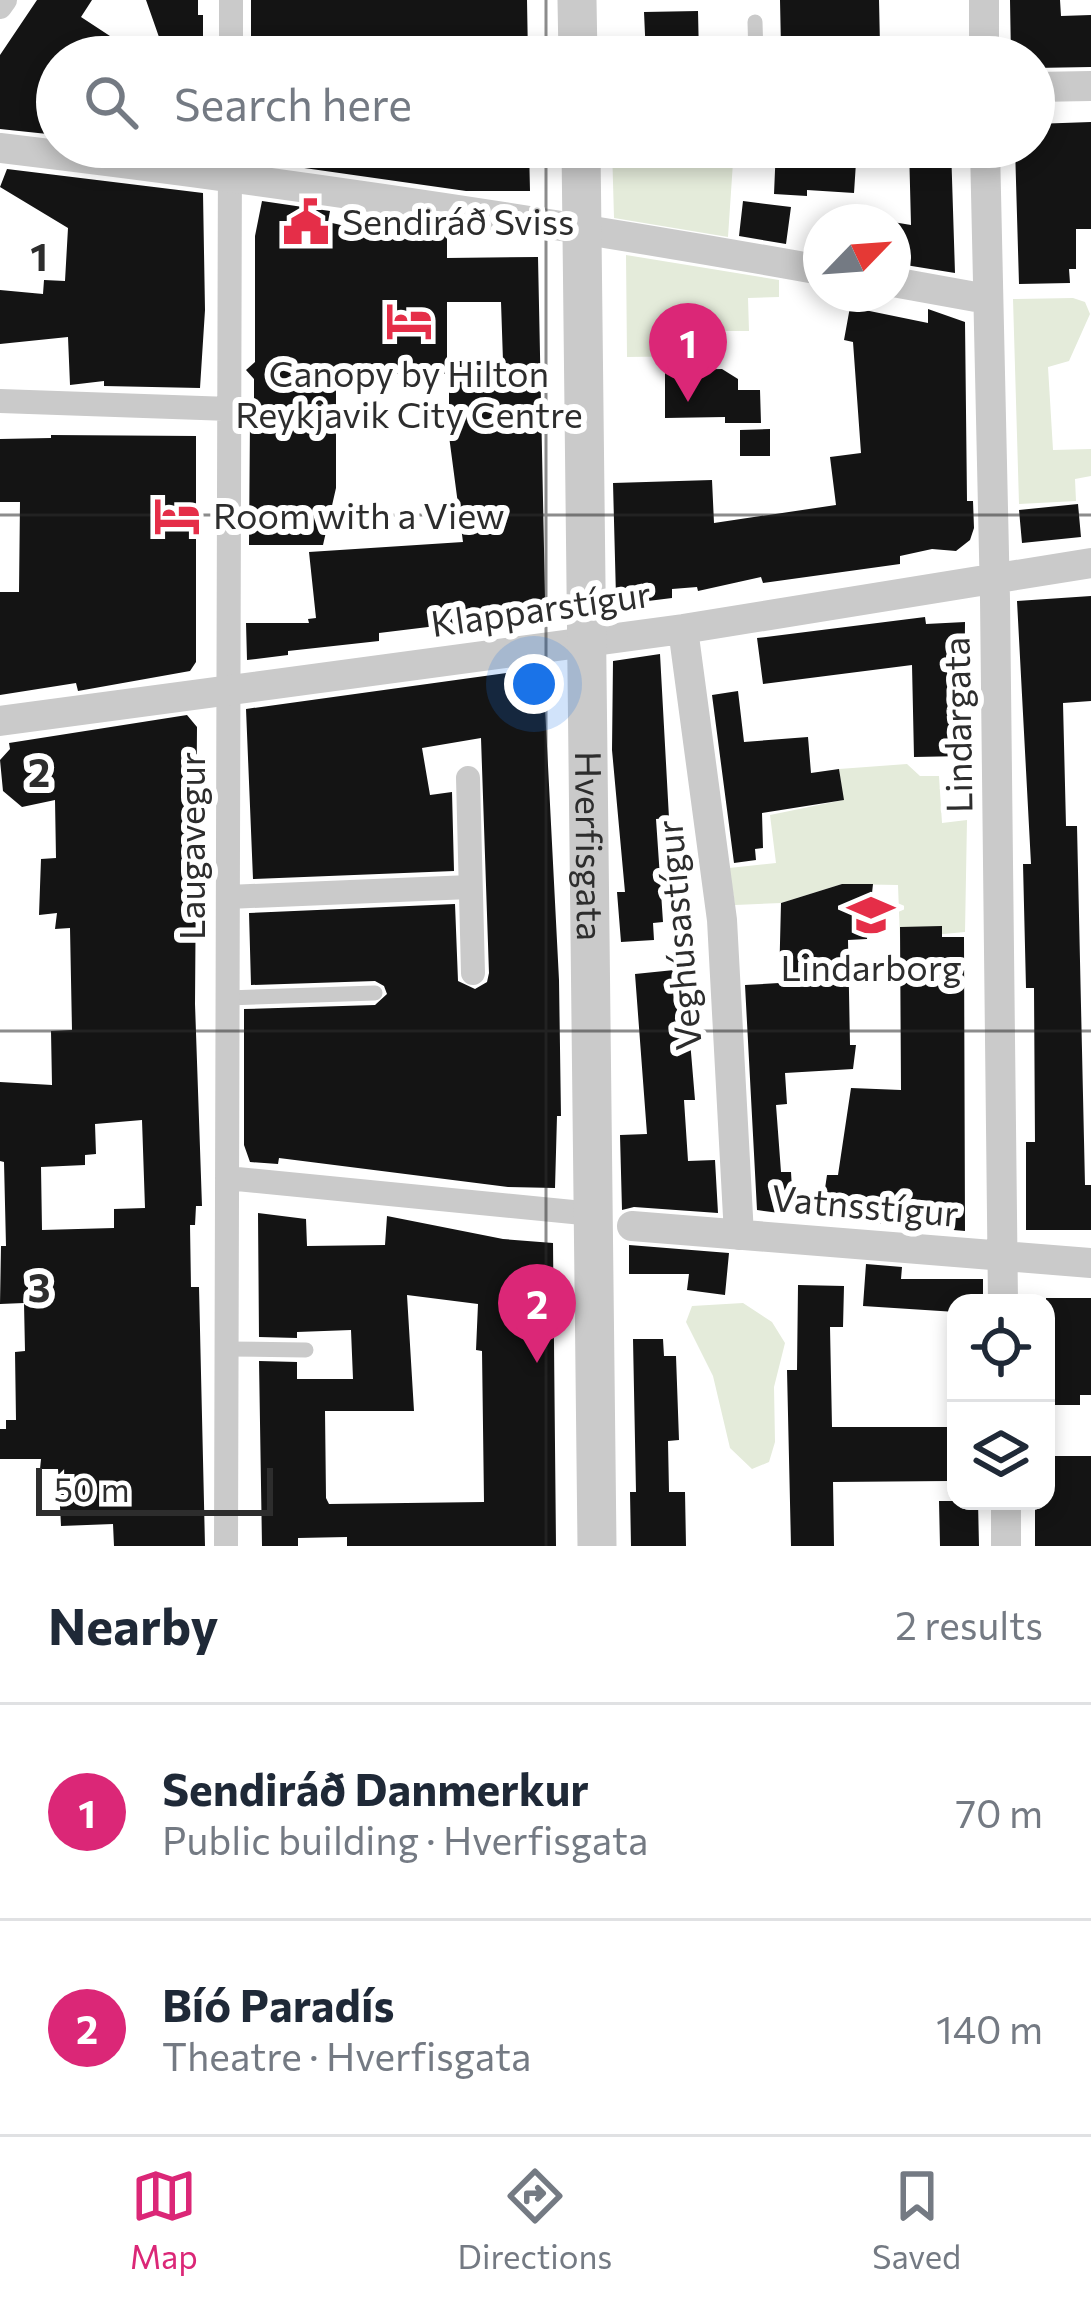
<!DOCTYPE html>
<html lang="en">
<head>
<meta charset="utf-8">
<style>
	body { margin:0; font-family:Commissioner,sans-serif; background:#f6f6f7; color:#1f2937 }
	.controls { position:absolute; right:36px; bottom:36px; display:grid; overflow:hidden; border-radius:24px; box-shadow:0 6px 18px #0003 }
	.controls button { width:108px; height:108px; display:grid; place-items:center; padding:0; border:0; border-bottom:3px solid #e0e1e3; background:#fff; color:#1f2937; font:60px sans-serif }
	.compass { position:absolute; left:803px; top:204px; width:108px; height:108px; border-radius:50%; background:#fff; box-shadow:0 6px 18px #0003; rotate:65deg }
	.scale { position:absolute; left:36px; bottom:30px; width:237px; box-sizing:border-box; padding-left:12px; border:6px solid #2d2d2d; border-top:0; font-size:33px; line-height:42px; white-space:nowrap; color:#2d2d2d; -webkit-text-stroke:9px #fff; paint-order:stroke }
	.you { position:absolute; left:534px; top:684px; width:42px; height:42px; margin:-30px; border:9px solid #fff; border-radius:50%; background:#1a73e8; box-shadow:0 0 0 18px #1a73e833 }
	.badge { display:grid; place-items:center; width:78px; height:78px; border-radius:50%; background:#db2777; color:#fff; font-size:39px; font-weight:700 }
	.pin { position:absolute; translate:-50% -99px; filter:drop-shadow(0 3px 6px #0008) }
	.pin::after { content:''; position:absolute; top:63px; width:42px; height:36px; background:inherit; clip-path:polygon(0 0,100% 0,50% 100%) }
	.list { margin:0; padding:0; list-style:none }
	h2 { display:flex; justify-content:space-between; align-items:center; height:156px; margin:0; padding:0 48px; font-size:51px }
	h2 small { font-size:39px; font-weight:400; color:#747a83 }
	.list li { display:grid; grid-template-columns:78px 1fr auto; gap:36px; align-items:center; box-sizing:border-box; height:216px; padding:0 48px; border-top:3px solid #e0e1e3 }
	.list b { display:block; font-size:45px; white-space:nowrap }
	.list p { margin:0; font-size:39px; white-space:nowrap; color:#747a83 }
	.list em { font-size:39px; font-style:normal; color:#747a83 }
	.icon { flex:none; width:66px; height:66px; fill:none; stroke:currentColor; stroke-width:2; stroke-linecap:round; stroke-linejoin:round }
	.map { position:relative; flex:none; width:1091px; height:1546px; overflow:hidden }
	.search { position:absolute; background:#fff; box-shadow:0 6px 18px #0003; left:36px; right:36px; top:36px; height:132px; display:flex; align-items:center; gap:30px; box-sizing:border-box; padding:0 42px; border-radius:66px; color:#747a83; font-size:45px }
	.sheet { height:588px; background:#fff }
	nav { display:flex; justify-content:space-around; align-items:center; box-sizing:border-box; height:168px; border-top:3px solid #e0e1e3; background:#fff; font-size:33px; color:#747a83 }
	nav a { display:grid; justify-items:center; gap:6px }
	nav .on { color:#db2777 }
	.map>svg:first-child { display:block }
</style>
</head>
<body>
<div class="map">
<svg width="1091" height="1546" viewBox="0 0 1091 1546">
	<rect width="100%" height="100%" fill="#fff"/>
	<!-- green -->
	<path fill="#e4ebda" d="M612,147H734L728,237L614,218Z
		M626,255L779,280V297L748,298L749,331H701L702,356L627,357Z
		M1073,298L1085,302L1090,314L1069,361L1048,367L1053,450L1091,449V476L1075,479L1076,501L1019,504L1013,299Z
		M907,764L920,776H939L942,823L967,820L965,932L900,938L898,885L842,884L781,903L735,905L729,868L776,863L770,815L843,800L839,769Z
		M743,1303L772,1322L785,1343L774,1387L775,1442L769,1462L752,1469L730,1448L713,1376L686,1322L692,1306Z"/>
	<!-- building -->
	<path fill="#141414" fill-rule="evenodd" d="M37,0H92L81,17L142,57H57V135L0,129V55Z
		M146,0H198V15H203V57H166Z
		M251,0H527L528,57H251Z
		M780,0H879L880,46L781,48Z
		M1010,0H1060L1061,16L1091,15V67L1034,68V57H1011Z
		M698,11L699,57H646L644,12Z
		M1091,122V229H1076V269H1069L1070,283L1019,284L1015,147H1034V124Z
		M255,147H529L530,191H466L255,161Z
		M776,147H857L854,193L807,190V196L774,194Z
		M909,147H951L955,273L893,263V222L911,225Z
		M7,169L203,193L205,310L200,388L104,386V381L70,385L68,337L0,344V290L43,294L44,280L65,281L68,228L0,187Z
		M262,201L330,211L328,222L345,226V232H447V258L538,257L545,597L535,614L379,633V641L288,651V655L247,660L246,623H309L308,619L316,618L309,552L463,542L449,436V361H503L501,302H447V374H336V488L323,545H249L250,419H254V379L246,370L255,362V236Z
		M743,201L791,207L786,244L739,236Z
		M850,307L928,323V309L965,322L967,501H973L974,528L970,540L956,551L932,549L900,556V564L763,583L761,577L698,591L697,587L672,589V598L624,604L616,597L613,483L712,480L714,523L836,505L830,457L861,453L853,342L844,340Z
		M722,369L738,379V390H760L761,423H725V417L665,418V370Z
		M770,429V456H740V430Z
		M51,435L196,436V662L190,671L78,691L76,683L0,695V592H19L20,502H0V439L51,438Z
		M1078,504L1081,537L1022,543L1019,510Z
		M1091,596V701L1063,703L1066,826H1077L1085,1185H1091V1230H1026V1142H1035L1034,988H1026L1023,864H1031L1017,601Z
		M925,617L926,624L965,622L964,756L914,757L912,665L763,684L757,638Z
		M660,654L669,818L656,819L663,922L653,923L654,940L621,942L617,892H625L612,750L613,661Z
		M543,668L559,980L561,1116H557L555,1188L508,1187L279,1158L278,1164L250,1162L244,1145V1009L375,1005L387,994L384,986L375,981L251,985L249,913L455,904L458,981L475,989L487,982L489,973L481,738L422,748L430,795L452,792L454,871L253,879L246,709Z
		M738,691L744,742L808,737L811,773L839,769L844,800L762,813L763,848L755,849L756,860L734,863L712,695Z
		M187,715L197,727L195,1004L202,1206H196L195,1225H190L191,1287H199L205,1546H114L113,1524L61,1526L58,1469H40L41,1459H0V1429H6V1420H16L15,1352L25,1351L24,1303L0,1304L1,1246H6L4,1162L0,1161V1082L52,1085L51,1031L72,1030L70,928L55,929L57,913L39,915L41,859L56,858L55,800L22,807L3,791L0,760L10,749L9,743ZM142,1120L145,1208L114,1209V1228L42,1230L41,1167L85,1165V1155L96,1154L95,1124Z
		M842,884H873L867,939L848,940L850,1045H856L853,1069L785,1073L787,1104L776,1105L781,1172H791L793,1206L788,1205L787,1214L757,1210L745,985L779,983L781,903Z
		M942,926V937H964L965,1231L838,1220V1212L822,1209L827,1175H838L851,1088L901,1090L900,927Z
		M684,969L695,1100H684L688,1161L715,1160L718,1213L634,1207L622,1210L620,1135L647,1134L635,974Z
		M258,1213L306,1219L307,1246L385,1245L387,1216L503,1239L553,1243L556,1546H347V1537L298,1538V1546H262L259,1361L297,1362V1379H353L351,1330L297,1332V1338L259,1337ZM407,1295L478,1304L476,1350L482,1351L484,1502L329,1504L326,1498L325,1411H414Z
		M629,1245L729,1253L725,1295L687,1290L689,1274H629Z
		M866,1264L902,1267L901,1279H983V1303H956V1312L863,1306Z
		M798,1285L844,1286L843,1327H830L832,1427H949L948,1481L833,1482L834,1546H791L787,1370H797Z
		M1046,1298H1091V1395H1080V1405H1046Z
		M633,1339H663L664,1356H676L679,1440L668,1441L669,1492H685L686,1546H631L630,1492H636Z
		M1046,1456H1091V1546H1035V1501H1046Z
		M939,1501H978L979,1546H940Z"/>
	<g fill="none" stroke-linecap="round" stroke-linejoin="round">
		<!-- service -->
		<path stroke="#cacaca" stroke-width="15" d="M755,22L756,57
			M227,998L375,993
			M227,1349L306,1350"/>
		<!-- pedestrian -->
		<path stroke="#cacaca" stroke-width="24" d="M0,7L5,0
			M231,57V0
			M0,401L230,409
			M468,778L473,973
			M228,897L470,887
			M227,1178L593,1214
			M226,1546L230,147"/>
		<!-- minor -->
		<path stroke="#cacaca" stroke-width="30" d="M984,0V57
			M1034,87L1091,86
			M985,147L995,599L1003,1303
			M0,148C275,181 549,221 821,270
			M893,282L987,299
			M683,629L722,920L739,1235
			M0,721L683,629L1091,563
			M632,1226L1091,1263
			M1006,1501V1546"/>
		<!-- tertiary -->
		<g stroke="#cacaca" stroke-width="39">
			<path d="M577,0L578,57"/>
			<path id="s1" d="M581,147L597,1546"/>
		</g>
	</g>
	<!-- grid -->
	<path fill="none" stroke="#2d2d2d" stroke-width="3" stroke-opacity="0.55" d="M546,0V57M546,147V1546M0,515H1091M0,1031H1091"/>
	<!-- icons -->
	<defs>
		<symbol id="civic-bare" viewBox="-9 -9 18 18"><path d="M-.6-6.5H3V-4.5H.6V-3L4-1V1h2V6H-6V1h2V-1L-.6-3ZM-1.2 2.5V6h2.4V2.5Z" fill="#e52e48" stroke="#fff" stroke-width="2.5" paint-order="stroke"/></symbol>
		<symbol id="hotel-bare" viewBox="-9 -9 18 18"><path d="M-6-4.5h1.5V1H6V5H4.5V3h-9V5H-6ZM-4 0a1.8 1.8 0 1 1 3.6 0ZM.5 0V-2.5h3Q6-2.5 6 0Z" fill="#e52e48" stroke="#fff" stroke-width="2.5" paint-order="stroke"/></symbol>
		<symbol id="school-bare" viewBox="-9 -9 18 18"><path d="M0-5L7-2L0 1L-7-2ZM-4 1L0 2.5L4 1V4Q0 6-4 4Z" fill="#e52e48" stroke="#fff" stroke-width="2.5" paint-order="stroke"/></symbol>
	</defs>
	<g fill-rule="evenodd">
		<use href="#civic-bare" x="273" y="189" width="66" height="66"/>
		<use href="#hotel-bare" x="376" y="288" width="66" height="66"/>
		<use href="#hotel-bare" x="144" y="483" width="66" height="66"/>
		<use href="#school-bare" x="838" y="882" width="66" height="66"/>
	</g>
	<g text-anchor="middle" stroke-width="12" stroke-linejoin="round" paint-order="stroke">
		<!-- poi labels -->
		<g font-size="36" fill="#2d2d2d" stroke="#fff" text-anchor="start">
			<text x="342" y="235">Sendiráð Sviss</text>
			<text x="409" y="387" text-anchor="middle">Canopy by Hilton<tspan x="409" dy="41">Reykjavik City Centre</tspan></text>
			<text x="213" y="529">Room with a View</text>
			<text x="871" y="981" text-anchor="middle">Lindarborg</text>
		</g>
		<!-- street labels -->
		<g font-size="36" fill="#2d2d2d" stroke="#fff">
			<text transform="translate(541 609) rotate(-8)" y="13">Klapparstígur</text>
			<text transform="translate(958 725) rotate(-91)" y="13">Lindargata</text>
			<text transform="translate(192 846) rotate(-90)" y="13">Laugavegur</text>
			<text dy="13" stroke="none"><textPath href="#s1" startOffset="699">Hverfisgata</textPath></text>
			<text transform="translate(679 935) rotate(-95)" y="13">Veghúsastígur</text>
			<text transform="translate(865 1206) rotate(5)" y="13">Vatnsstígur</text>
		</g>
	</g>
	<g font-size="39" text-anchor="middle" font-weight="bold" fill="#2d2d2d" stroke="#fff" stroke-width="12" stroke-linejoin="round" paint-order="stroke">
		<text x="39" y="271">1</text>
		<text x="39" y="787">2</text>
		<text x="39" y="1302">3</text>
	</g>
</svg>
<div class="controls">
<button><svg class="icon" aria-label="locate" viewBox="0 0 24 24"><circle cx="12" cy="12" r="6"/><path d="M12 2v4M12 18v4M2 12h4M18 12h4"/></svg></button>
<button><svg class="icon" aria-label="layers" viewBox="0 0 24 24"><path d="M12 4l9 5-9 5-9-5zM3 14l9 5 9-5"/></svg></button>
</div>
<svg class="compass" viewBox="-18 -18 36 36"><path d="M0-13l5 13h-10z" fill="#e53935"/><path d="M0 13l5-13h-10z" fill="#747a83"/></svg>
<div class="scale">50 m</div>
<div class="you"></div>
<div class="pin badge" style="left:688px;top:402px">1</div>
<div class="pin badge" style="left:537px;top:1363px">2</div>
<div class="search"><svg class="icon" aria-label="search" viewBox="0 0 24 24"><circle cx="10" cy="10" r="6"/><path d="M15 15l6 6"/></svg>Search here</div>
</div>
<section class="sheet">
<h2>Nearby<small>2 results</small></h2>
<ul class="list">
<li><span class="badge">1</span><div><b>Sendiráð Danmerkur</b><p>Public building · Hverfisgata</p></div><em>70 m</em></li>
<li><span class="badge">2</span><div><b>Bíó Paradís</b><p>Theatre · Hverfisgata</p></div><em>140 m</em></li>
</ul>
</section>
<nav>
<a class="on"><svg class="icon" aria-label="map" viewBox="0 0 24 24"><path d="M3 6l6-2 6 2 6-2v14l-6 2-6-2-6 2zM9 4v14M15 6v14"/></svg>Map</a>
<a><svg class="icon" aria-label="directions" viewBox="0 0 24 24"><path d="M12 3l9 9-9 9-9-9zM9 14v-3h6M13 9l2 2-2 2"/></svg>Directions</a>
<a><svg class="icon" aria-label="saved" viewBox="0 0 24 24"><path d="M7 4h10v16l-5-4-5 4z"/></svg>Saved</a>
</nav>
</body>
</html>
